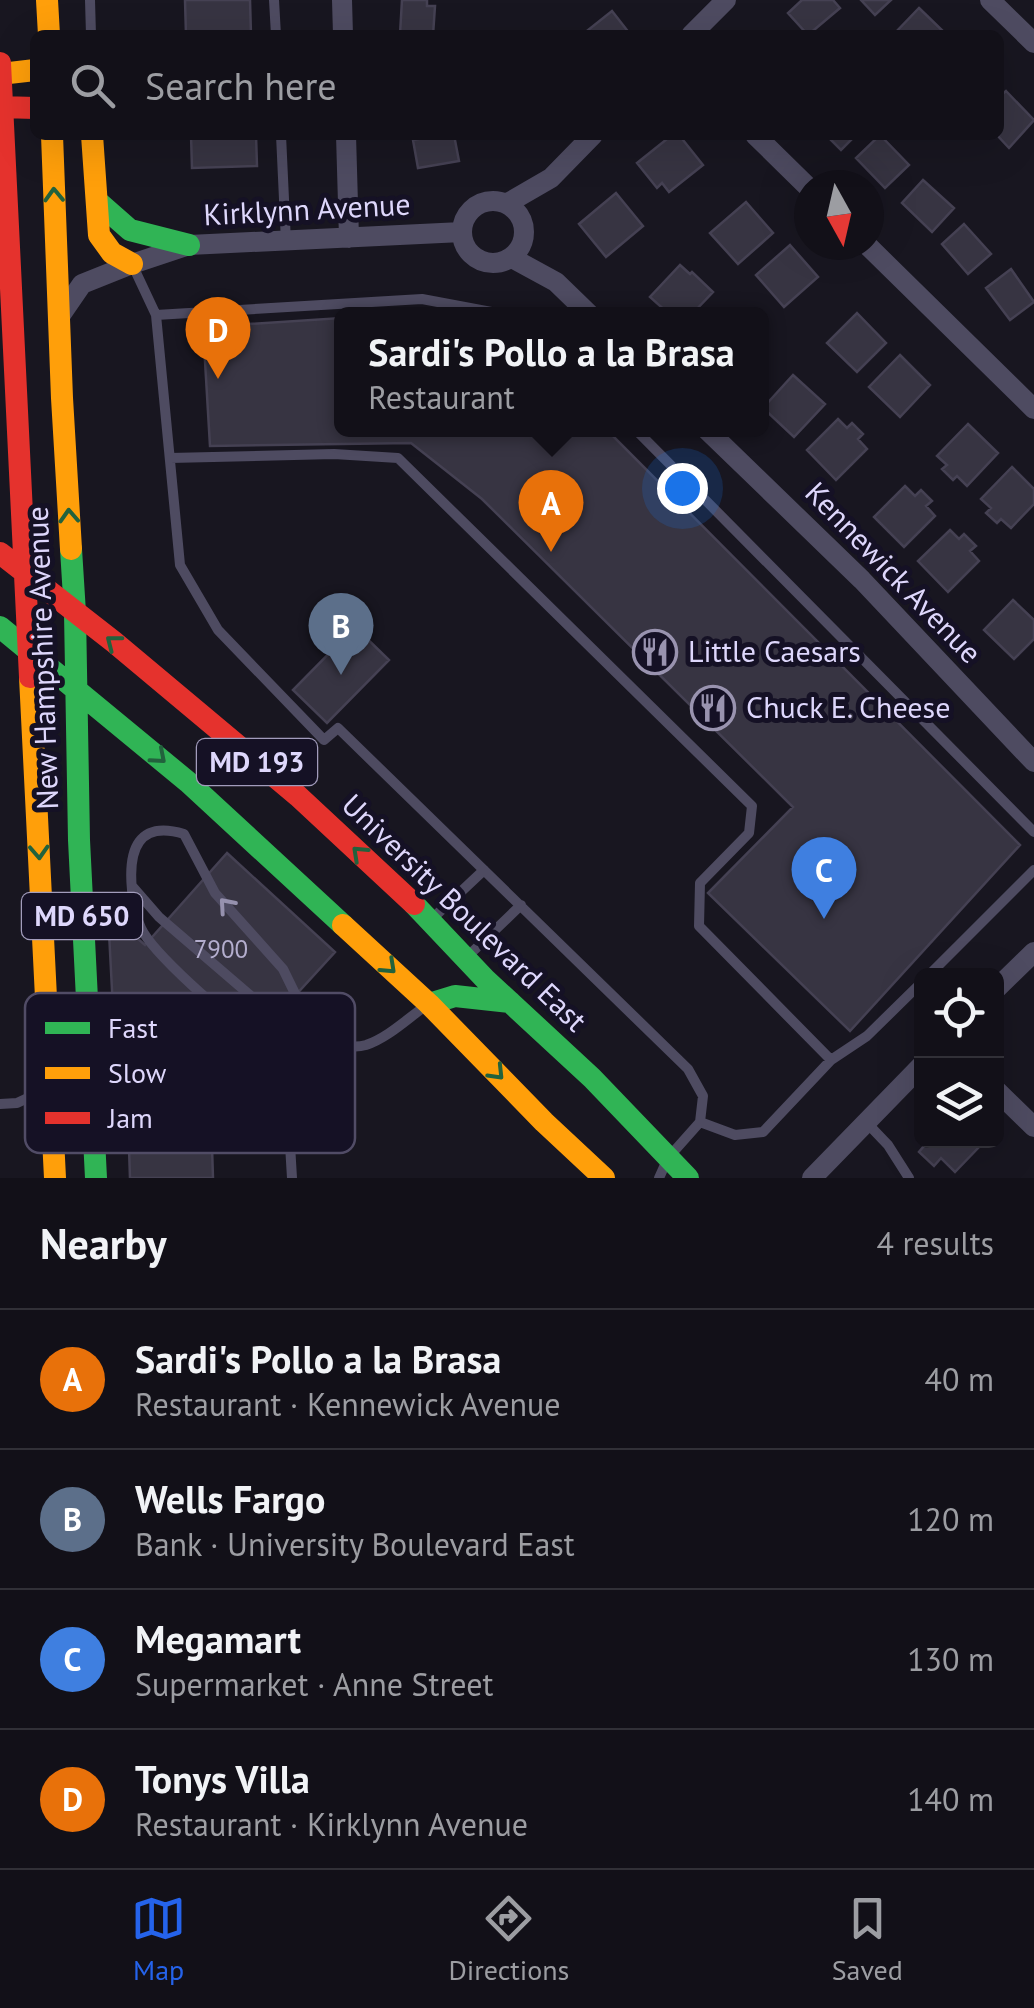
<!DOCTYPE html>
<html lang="en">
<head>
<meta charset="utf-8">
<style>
	body { margin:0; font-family:"PT Sans",sans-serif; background:#1f1e25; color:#f1f3f6 }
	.controls { position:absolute; right:30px; bottom:30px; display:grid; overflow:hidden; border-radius:15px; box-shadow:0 10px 40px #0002 }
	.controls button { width:90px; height:90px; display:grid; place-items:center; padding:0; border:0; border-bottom:2px solid #313037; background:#121018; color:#f1f3f6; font:50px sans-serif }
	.compass { position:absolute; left:794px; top:170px; width:90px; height:90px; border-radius:50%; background:#121018; box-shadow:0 10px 40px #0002; rotate:172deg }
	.you { position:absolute; left:682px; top:488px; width:35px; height:35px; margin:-25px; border:8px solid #fff; border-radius:50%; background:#1a73e8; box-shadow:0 0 0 15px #1a73e833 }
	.badge { display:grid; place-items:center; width:65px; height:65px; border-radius:50%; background:#2563eb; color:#fff; font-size:32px; font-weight:700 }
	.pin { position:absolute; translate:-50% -82px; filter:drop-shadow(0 2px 5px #0008) }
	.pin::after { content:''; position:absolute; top:52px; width:35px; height:30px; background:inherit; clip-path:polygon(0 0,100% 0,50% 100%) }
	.popup { position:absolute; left:334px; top:307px; width:435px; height:130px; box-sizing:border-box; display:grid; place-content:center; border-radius:15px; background:#121018; filter:drop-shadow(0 2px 8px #0005); font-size:32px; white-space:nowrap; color:#9c9da2 }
	.popup b { font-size:38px; color:#f1f3f6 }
	.popup::after { content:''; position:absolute; left:50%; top:100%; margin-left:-20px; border:20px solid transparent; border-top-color:#121018 }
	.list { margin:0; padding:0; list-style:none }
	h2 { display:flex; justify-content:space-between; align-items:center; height:130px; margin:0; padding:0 40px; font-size:42px }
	h2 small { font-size:32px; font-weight:400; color:#9c9da2 }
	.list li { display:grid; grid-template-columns:65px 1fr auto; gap:30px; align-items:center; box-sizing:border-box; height:140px; padding:0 40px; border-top:2px solid #313037 }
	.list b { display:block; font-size:38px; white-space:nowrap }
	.list p { margin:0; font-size:32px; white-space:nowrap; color:#9c9da2 }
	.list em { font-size:32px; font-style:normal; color:#9c9da2 }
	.icon { flex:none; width:55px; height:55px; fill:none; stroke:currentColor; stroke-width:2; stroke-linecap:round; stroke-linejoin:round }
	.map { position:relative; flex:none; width:1034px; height:1178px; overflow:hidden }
	.search { position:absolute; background:#121018; box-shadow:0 10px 40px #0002; left:30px; right:30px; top:30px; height:110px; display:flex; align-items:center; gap:25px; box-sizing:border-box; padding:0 35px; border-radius:15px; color:#9c9da2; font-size:38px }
	.sheet { height:690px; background:#121018 }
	nav { display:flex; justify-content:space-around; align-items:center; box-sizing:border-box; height:140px; border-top:2px solid #313037; background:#121018; font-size:28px; color:#9c9da2 }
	nav a { display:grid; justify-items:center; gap:5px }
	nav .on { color:#2563eb }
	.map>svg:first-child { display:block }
</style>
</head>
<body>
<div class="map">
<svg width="1034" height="1178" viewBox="0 0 1034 1178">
	<rect width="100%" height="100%" fill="#181620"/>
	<!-- building -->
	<path fill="#373442" stroke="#454153" stroke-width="2.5" d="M185,0H250L251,35H186Z
		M402,0H427V6H435L433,35L400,34Z
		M802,0H833L840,8L808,35L788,13Z
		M861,0H891L875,15Z
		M919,8L947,35H897L895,33Z
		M612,11L630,34L584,35L583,34Z
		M1006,91L1034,120L1009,148L997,135H999V97Z
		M191,135H256L257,166L192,168Z
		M440,135H454L459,161L418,168L413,140Z
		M672,135H679L703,165L669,192L662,183L657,188L637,163Z
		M826,135H856L841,150Z
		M880,135L909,165L885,188L856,158Z
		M923,180L954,208L932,232L902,203Z
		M616,193L643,226L606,257L579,224Z
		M746,202L773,233L738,264L710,233Z
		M964,224L991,254L968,274L942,244Z
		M790,245L818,277L784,307L756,275Z
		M680,265L690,274L692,272L713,292L692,314H669L650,297Z
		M1011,269L1034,302L1010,320L986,288Z
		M857,313L886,343L857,372L827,343Z
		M341,318V430H607L1020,845L850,1031L708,893L793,807L482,499L411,443L210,446L203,327Z
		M900,355L930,385L900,417L869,387Z
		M793,375L825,404L794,437L763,408Z
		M838,419L847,428L852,423L863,434L858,439L867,449L836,480L807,450Z
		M968,424L998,453L967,486L957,476L953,480L942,469L947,465L937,456Z
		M1012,467L1034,489V504L1011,528L1001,519L997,523L986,513L991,508L981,499Z
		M905,486L915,496L921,490L932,501L926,506L935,516L904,547L874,517Z
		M950,530L959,539L964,534L976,546L970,551L979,561L948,592L918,561Z
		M1013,600L1034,620V639L1014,659L984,630Z
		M355,627L389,660L327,723L293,690Z
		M227,853L335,952L250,1045L238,1039L148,1043L146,1027L114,1028L108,913L145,945Z
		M211,1116L213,1178H130L128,1118Z
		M929,1140H975L980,1146L955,1172L941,1158L934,1166L919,1152Z"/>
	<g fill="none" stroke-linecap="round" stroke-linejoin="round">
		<!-- lane -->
		<path stroke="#4e4b61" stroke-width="10" d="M90,0L91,35
			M274,0L276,35
			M281,135L286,242
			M133,266L156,315L180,565L218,630L324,740L338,728L688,1069L703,1096L700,1122L668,1158L659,1178
			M156,315L422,299L502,314
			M636,430L1034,832
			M170,458L334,454L398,458L752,806L749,833L700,883L699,926L831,1060L763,1132L735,1135L700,1122
			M132,886L159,917L258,1002C268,1027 250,1051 239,1074
			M434,917L484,870
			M467,957L521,905
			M928,976L1034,870
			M324,1039L306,1016L283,969L215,893L184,834C138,820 128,850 132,890C133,903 135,916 141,928C152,952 228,1021 252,1032C273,1042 299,1035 321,1039C337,1041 348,1050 366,1045C387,1038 406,1020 424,1007
			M831,1060L867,1036L922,982
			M0,1104L17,1103L49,1088L90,1081L239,1074L272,1081L287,1094L292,1178
			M867,1123L888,1145L909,1178"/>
		<!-- street -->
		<path stroke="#4e4b61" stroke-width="20" d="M342,0L343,35
			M990,0L1034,43
			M691,35L726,0
			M346,135L349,238
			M755,135L809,188
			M462 232a31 31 0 1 1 62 0a31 31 0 1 1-62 0Z
			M506,204L551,178L593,135
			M867,245L1034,409
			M512,258L556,282L589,314
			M60,316L82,284L132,264L189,245L462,232
			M707,430L862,580L1034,762
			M996,989L1034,952
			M996,1090L1034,1127
			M812,1178L922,1065"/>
		<!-- fast -->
		<path stroke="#30b455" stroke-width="22" d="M97,201L130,230L189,245
			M71,549L75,613L79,840L96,1178
			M0,627L188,782L343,925
			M414,904L485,979L592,1078L688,1178
			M429,1004L455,996L510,1002"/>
		<!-- slow -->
		<path stroke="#ff9f0a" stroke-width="22" d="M47,0L49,35
			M0,74L35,70
			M52,135L62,398L71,549
			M92,135L99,235L112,253L132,264
			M30,677L55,1178
			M343,925L429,1004L544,1122L604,1178"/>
		<!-- jam -->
		<path stroke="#e5322d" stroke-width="22" d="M0,63L30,677
			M0,107L35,108
			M0,553L114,642L298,796L414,904"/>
	</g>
	<!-- one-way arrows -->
	<defs><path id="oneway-chevron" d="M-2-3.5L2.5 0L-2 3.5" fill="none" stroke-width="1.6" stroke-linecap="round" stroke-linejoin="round" transform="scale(2.5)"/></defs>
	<g stroke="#22623d">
		<use href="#oneway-chevron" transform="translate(54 195) rotate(-92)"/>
		<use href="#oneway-chevron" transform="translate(69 516) rotate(-93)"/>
		<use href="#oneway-chevron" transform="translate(113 642) rotate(-142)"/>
		<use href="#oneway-chevron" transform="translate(159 757) rotate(41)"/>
		<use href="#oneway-chevron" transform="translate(39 852) rotate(87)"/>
		<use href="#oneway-chevron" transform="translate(359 853) rotate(-137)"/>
		<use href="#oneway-chevron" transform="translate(389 967) rotate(43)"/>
		<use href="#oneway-chevron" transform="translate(497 1073) rotate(46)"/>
	</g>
	<use stroke="#9691ae" href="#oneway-chevron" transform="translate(226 905) rotate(-131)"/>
	<!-- icons -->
	<defs>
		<symbol id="restaurant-ring" viewBox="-11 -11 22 22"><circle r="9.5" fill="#151125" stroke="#9993af" stroke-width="1.5"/><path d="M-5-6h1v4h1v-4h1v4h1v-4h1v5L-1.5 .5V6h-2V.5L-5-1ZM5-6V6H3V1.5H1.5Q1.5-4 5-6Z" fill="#9993af"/></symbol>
	</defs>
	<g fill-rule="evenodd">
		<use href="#restaurant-ring" x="630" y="627" width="50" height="50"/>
		<use href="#restaurant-ring" x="688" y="683" width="50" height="50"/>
	</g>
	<g text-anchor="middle" stroke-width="10" stroke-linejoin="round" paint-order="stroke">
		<!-- number labels -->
		<g font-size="25" fill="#b4aece">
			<text x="221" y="958">7900</text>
		</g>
		<!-- shield labels -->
		<g fill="#151125" stroke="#a29cbc" stroke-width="2.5">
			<rect x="197" y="739" width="120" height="46" rx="8"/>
			<rect x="22" y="893" width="120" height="46" rx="8"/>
		</g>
		<g font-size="28" font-weight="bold" fill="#ded7fc">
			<text x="257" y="772">MD 193</text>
			<text x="82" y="926">MD 650</text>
		</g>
		<!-- street labels -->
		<g font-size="30" fill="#ded7fc" stroke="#151125">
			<text transform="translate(307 210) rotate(-3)" y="10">Kirklynn Avenue</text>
			<text transform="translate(893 573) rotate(46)" y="10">Kennewick Avenue</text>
			<text transform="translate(43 658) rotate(-92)" y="10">New Hampshire Avenue</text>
			<text transform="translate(464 913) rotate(44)" y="10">University Boulevard East</text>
		</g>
		<!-- poi labels -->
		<g font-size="30" fill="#ded7fc" stroke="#151125" text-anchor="start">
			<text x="688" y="662">Little Caesars</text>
			<text x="746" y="718">Chuck E. Cheese</text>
		</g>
	</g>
	<!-- legend -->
	<rect x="25" y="993" width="330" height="160" rx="15" fill="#151125" stroke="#514c66" stroke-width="2.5"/>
	<rect x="45" y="1022" width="45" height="12" fill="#30b455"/>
	<rect x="45" y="1067" width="45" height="12" fill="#ff9f0a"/>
	<rect x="45" y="1112" width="45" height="12" fill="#e5322d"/>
	<g font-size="28" fill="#ded7fc">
		<text x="108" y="1038">Fast</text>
		<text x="108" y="1083">Slow</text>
		<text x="108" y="1128">Jam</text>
	</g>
</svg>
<div class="controls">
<button><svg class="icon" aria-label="locate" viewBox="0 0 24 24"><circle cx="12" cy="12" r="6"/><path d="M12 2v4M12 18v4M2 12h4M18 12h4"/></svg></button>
<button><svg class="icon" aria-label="layers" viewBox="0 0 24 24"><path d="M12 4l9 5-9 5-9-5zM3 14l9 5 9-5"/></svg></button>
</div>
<svg class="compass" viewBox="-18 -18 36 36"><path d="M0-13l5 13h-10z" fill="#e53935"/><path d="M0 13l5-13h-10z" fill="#9c9da2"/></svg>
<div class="you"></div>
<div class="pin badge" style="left:551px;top:552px;background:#e8710a">A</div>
<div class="popup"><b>Sardi's Pollo a la Brasa</b>Restaurant</div>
<div class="pin badge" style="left:341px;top:675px;background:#5c6f8a">B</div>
<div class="pin badge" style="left:824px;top:919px;background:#3f7fe0">C</div>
<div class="pin badge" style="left:218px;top:379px;background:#e8710a">D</div>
<div class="search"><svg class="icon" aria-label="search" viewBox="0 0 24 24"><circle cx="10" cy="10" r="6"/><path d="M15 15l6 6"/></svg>Search here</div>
</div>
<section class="sheet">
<h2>Nearby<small>4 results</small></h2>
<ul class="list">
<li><span class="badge" style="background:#e8710a">A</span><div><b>Sardi's Pollo a la Brasa</b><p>Restaurant · Kennewick Avenue</p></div><em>40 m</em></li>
<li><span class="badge" style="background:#5c6f8a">B</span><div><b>Wells Fargo</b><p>Bank · University Boulevard East</p></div><em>120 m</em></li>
<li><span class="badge" style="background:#3f7fe0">C</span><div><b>Megamart</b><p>Supermarket · Anne Street</p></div><em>130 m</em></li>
<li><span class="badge" style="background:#e8710a">D</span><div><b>Tonys Villa</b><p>Restaurant · Kirklynn Avenue</p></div><em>140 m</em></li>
</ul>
</section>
<nav>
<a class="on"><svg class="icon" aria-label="map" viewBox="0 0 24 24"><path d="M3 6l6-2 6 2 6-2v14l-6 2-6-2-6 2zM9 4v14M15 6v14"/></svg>Map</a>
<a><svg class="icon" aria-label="directions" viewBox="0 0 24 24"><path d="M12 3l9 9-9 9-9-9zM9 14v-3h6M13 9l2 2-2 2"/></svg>Directions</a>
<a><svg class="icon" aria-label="saved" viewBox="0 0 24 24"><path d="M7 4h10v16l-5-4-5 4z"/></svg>Saved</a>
</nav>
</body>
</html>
